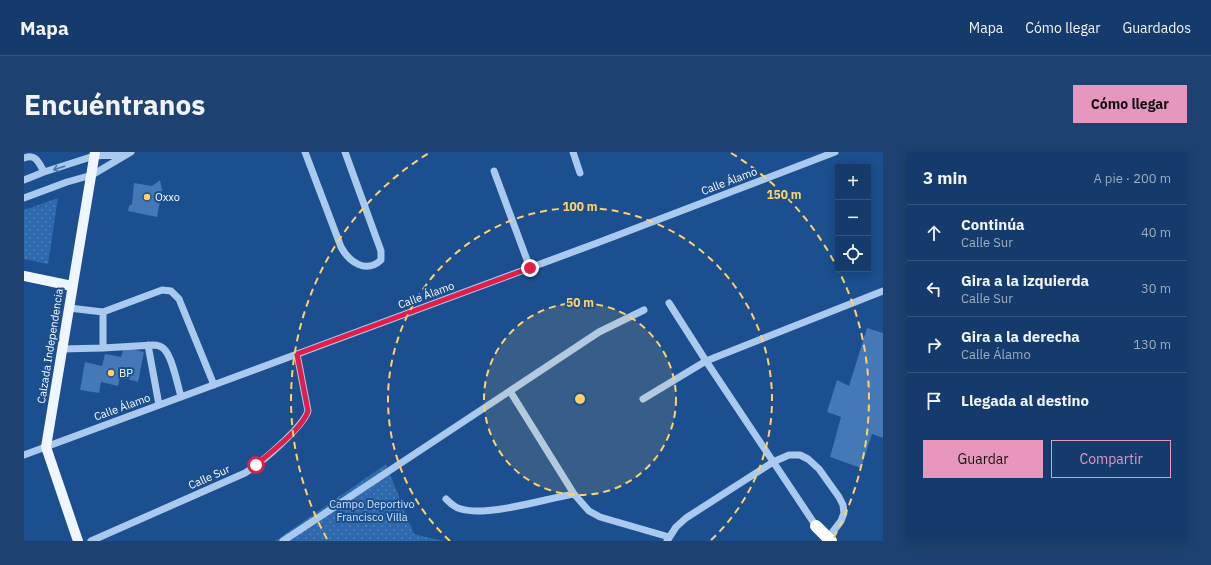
<!DOCTYPE html>
<html lang="es">
<head>
<meta charset="utf-8">
<style>
	body { margin:0; font-family:"IBM Plex Sans",sans-serif; background:#1d4271; color:#f1f3f6 }
	.controls { position:absolute; right:12px; top:12px; display:grid; overflow:hidden; border-radius:0px; box-shadow:0 2px 10px #0003 }
	.controls button { width:36px; height:36px; display:grid; place-items:center; padding:0; border:0; border-bottom:1px solid #33557e; background:#143b6b; color:#f1f3f6; font:20px sans-serif }
	.stop { position:absolute; width:12px; height:12px; margin:-9px; border:3px solid #e11d48; border-radius:50%; background:#fff }
	.stop.end { background:#e11d48; border-color:#fff; box-shadow:0 1px 4px #0008 }
	.list { margin:0; padding:0; list-style:none }
	h2 { display:flex; justify-content:space-between; align-items:center; height:52px; margin:0; padding:0 16px; font-size:17px }
	h2 small { font-size:13px; font-weight:400; color:#9dadc1 }
	.list li { display:grid; grid-template-columns:26px 1fr auto; gap:12px; align-items:center; box-sizing:border-box; height:56px; padding:0 16px; border-top:1px solid #33557e }
	.list b { display:block; font-size:15px; white-space:nowrap }
	.list p { margin:0; font-size:13px; white-space:nowrap; color:#9dadc1 }
	.list em { font-size:13px; font-style:normal; color:#9dadc1 }
	.actions { display:flex; gap:8px; padding:12px 16px }
	.actions a { flex:1; padding:9px 0; border:1px solid #e797bd; border-radius:0px; text-align:center; font-size:14px; color:#e797bd }
	.actions .main { background:#e797bd; color:#111 }
	.icon { flex:none; width:22px; height:22px; fill:none; stroke:currentColor; stroke-width:2; stroke-linecap:round; stroke-linejoin:round }
	.map { position:relative; flex:none; width:859px; height:389px; overflow:hidden; border-radius:0px }
	header { display:flex; align-items:center; gap:24px; box-sizing:border-box; height:56px; padding:0 20px; background:#143b6b; border-bottom:1px solid #33557e }
	header strong { font-size:19px }
	nav { display:flex; gap:22px; margin-inline-start:auto; font-size:14px }
	.intro { display:flex; align-items:center; justify-content:space-between; box-sizing:border-box; height:96px; padding:0 24px }
	h1 { margin:0; font-size:28px }
	.button { padding:10px 18px; border-radius:0px; background:#e797bd; color:#111; font-size:14px; font-weight:700 }
	main { display:flex; gap:24px; padding:0 24px }
	aside { flex:1; background:#143b6b; border-radius:0px; box-shadow:0 2px 10px #0003 }
	.map>svg:first-child { display:block }
</style>
</head>
<body>
<header>
<strong>Mapa</strong>
<nav><a>Mapa</a><a>Cómo llegar</a><a>Guardados</a></nav>
</header>
<div class="intro"><h1>Encuéntranos</h1><a class="button">Cómo llegar</a></div>
<main>
<div class="map">
<svg width="859" height="389" viewBox="0 0 859 389">
	<defs>
		<pattern id="grass-dots" width="8" height="8" patternUnits="userSpaceOnUse"><rect width="8" height="8" fill="#2e69ad"/><path d="M2 2h.1M6 6h.1" fill="none" stroke="#4d80b9" stroke-width="1.8" stroke-linecap="round"/></pattern>
	</defs>
	<rect width="100%" height="100%" fill="#1b4f8f"/>
	<!-- grass -->
	<path fill="url(#grass-dots)" d="M34,46L24,112L0,107V58Z
		M362,312L390,382L419,389H251Z"/>
	<!-- building -->
	<path fill="#4478b7" d="M136,28L138,38L133,65L104,59L105,54L108,52L110,31L128,34Z
		M843,176L859,181V286L848,282L837,316L806,305L817,265L803,260L813,228L825,234Z
		M100,195L120,200L114,230L96,225L94,234L77,230L75,241L56,238L61,210L78,214L81,202L97,205Z"/>
	<g fill="none" stroke-linecap="round" stroke-linejoin="round">
		<!-- minor -->
		<path stroke="#a9c9ee" stroke-width="7" d="M281,0L317,95C325,110 342,122 357,108V99L321,0
			M549,0L556,21
			M0,6C12,1 15,11 20,20
			M470,19L506,116
			M0,28L20,20L70,4L102,2
			M0,46L43,30L68,23L107,0
			M645,151L682,209L792,374
			M45,156L79,160
			M124,193L135,253
			M79,196V160L138,138L147,139L155,147L190,233
			M38,197L79,196L129,193C133,193 137,194 140,197C148,204 154,234 157,245
			M486,239L550,342
			M619,247L682,209L859,139
			M0,303L573,91L811,0
			M422,347C426,351 431,356 437,357C464,365 520,347 550,342L565,359L576,365L645,385
			M67,389L221,321C236,312 279,275 284,259L273,202
			M259,389L575,180L620,158
			M643,389L652,375L662,366L749,310L765,303H776L784,307L795,317L815,345L819,353L820,361L817,369L804,386"/>
		<!-- major -->
		<path stroke="#f0f6ff" stroke-width="10" d="M0,124L48,134
			M54,389L22,295L71,0"/>
		<!-- highway -->
		<path stroke="#fff" stroke-width="12" d="M792,374L807,389"/>
	</g>
	<!-- one-way arrows -->
	<defs><path id="oneway-shaft" d="M-6 0H5M1.5-3L5.5 0L1.5 3" fill="none" stroke-width="1.6" stroke-linecap="round" stroke-linejoin="round"/></defs>
	<use stroke="#4674ac" href="#oneway-shaft" transform="translate(35 16) rotate(162)"/>
	<g fill="none" stroke-linecap="round" stroke-linejoin="round">
		<!-- route -->
		<path stroke="#e11d48" stroke-width="5" d="M232,313C246,301 279,276 284,259L273,202L506,116"/>
	</g>
	<!-- distance rings -->
	<circle cx="556" cy="247" r="96" fill="#ffd166" fill-opacity=".12"/>
	<g fill="none" stroke="#ffd166" stroke-width="2" stroke-dasharray="7 5">
		<circle cx="556" cy="247" r="96"/>
		<path d="M426 389A192 192 0 1 1 686 389"/>
		<path d="M303 387A289 289 0 0 1 405 1M707 1A289 289 0 0 1 809 387"/>
	</g>
	<!-- markers -->
	<g fill="#ffd166" stroke="#1b4f8f" stroke-width="1.5">
		<circle cx="123" cy="45" r="4"/>
		<circle cx="87" cy="221" r="4"/>
	</g>
	<g text-anchor="middle" stroke-width="4" stroke-linejoin="round" paint-order="stroke">
		<!-- street labels -->
		<g font-size="11" fill="#fff" stroke="#1b4f8f">
			<text transform="translate(705 29) rotate(-21)" y="4">Calle Álamo</text>
			<text transform="translate(402 143) rotate(-20)" y="4">Calle Álamo</text>
			<text transform="translate(26 194) rotate(-81)" y="4">Calzada Independencia</text>
			<text transform="translate(98 255) rotate(-20)" y="4">Calle Álamo</text>
			<text transform="translate(185 325) rotate(-24)" y="4">Calle Sur</text>
		</g>
		<!-- poi labels -->
		<g font-size="11" fill="#fff" stroke="#1b4f8f" text-anchor="start">
			<text x="131" y="49">Oxxo</text>
			<text x="95" y="225">BP</text>
		</g>
		<!-- park labels -->
		<g font-size="11" fill="#cfe3fa" stroke="#1b4f8f">
			<text x="348" y="356">Campo Deportivo<tspan x="348" dy="13">Francisco Villa</tspan></text>
		</g>
	</g>
	<circle cx="556" cy="247" r="6" fill="#ffd166" stroke="#1b4f8f" stroke-width="2"/>
	<g font-size="12" text-anchor="middle" font-weight="bold" fill="#ffd166" stroke="#1b4f8f" stroke-width="4" stroke-linejoin="round" paint-order="stroke">
		<text x="760" y="47">150 m</text>
		<text x="556" y="59">100 m</text>
		<text x="556" y="155">50 m</text>
	</g>
</svg>
<div class="controls">
<button>+</button>
<button>−</button>
<button><svg class="icon" aria-label="locate" viewBox="0 0 24 24"><circle cx="12" cy="12" r="6"/><path d="M12 2v4M12 18v4M2 12h4M18 12h4"/></svg></button>
</div>
<div class="stop" style="left:232px;top:313px"></div>
<div class="stop end" style="left:506px;top:116px"></div>
</div>
<aside>
<h2>3 min<small>A pie · 200 m</small></h2>
<ul class="list">
<li><svg class="icon" aria-label="ahead" viewBox="0 0 24 24"><path d="M12 20V5M6 11l6-6 6 6"/></svg><div><b>Continúa</b><p>Calle Sur</p></div><em>40 m</em></li>
<li><svg class="icon" aria-label="left" viewBox="0 0 24 24"><path d="M17 20v-9H6M10 6l-5 5 5 5"/></svg><div><b>Gira a la izquierda</b><p>Calle Sur</p></div><em>30 m</em></li>
<li><svg class="icon" aria-label="right" viewBox="0 0 24 24"><path d="M7 20v-9h11M14 6l5 5-5 5"/></svg><div><b>Gira a la derecha</b><p>Calle Álamo</p></div><em>130 m</em></li>
<li><svg class="icon" aria-label="arrive" viewBox="0 0 24 24"><path d="M6 21V4h12l-3 4 3 4H6"/></svg><div><b>Llegada al destino</b></div></li>
</ul>
<div class="actions"><a class="main">Guardar</a><a>Compartir</a></div>
</aside>
</main>
</body>
</html>
